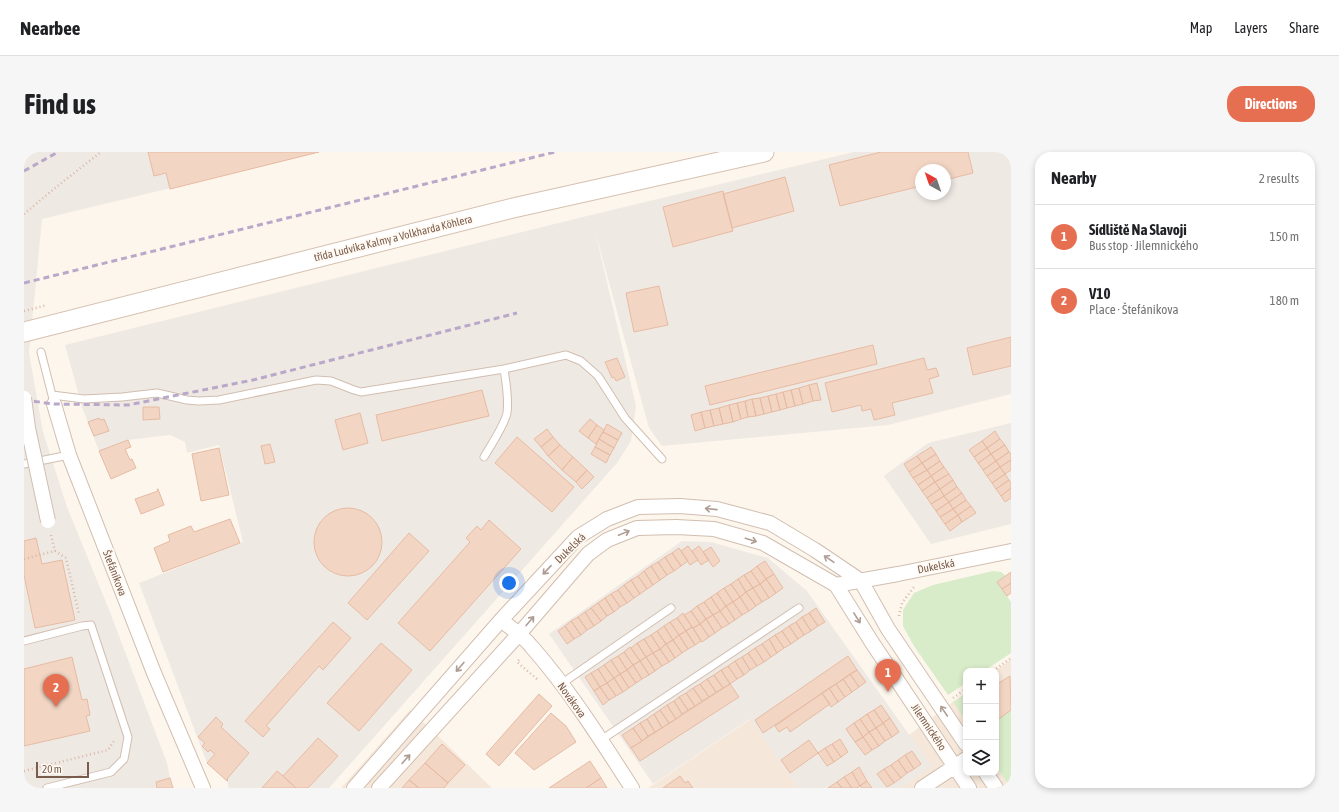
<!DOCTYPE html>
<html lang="en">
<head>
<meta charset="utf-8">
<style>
	body { margin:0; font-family:"Asap Condensed",sans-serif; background:#f6f6f6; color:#202124 }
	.controls { position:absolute; right:12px; bottom:12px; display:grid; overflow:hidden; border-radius:8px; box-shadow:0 2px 6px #0003 }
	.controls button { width:36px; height:36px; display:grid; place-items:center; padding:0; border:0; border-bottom:1px solid #e0e0e0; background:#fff; color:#202124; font:20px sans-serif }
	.compass { position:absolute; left:891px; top:12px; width:36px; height:36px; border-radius:50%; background:#fff; box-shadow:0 2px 6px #0003; rotate:320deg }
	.scale { position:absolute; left:12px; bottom:10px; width:53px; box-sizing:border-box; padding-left:4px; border:2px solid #7a5c4d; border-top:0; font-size:11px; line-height:14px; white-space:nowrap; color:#7a5c4d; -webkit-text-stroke:3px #fffaf3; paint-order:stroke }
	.you { position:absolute; left:485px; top:431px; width:14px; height:14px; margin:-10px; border:3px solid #fff; border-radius:50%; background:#1a73e8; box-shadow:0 0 0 6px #1a73e833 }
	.badge { display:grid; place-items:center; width:26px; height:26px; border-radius:50%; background:#e76f51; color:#fff; font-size:13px; font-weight:700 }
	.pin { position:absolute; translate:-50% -33px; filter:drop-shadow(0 1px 2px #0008) }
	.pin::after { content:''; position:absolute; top:21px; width:14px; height:12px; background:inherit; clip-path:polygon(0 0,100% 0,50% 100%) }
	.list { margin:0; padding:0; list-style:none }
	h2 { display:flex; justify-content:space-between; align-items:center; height:52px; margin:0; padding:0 16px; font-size:17px }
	h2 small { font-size:13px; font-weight:400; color:#757577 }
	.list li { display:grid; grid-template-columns:26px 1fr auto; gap:12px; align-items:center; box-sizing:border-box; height:64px; padding:0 16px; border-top:1px solid #e0e0e0 }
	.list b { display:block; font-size:15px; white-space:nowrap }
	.list p { margin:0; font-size:13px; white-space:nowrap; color:#757577 }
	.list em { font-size:13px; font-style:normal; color:#757577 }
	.icon { flex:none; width:22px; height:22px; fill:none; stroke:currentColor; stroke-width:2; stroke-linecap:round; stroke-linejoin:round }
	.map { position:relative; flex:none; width:987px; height:636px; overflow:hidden; border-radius:16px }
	header { display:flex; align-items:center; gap:24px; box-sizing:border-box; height:56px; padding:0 20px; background:#fff; border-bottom:1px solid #e0e0e0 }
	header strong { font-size:19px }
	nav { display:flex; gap:22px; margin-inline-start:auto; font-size:14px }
	.intro { display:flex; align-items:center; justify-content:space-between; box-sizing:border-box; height:96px; padding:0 24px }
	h1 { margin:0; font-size:28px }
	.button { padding:10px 18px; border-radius:16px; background:#e76f51; color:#fff; font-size:14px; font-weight:700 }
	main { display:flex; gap:24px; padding:0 24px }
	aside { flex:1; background:#fff; border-radius:16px; box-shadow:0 2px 6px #0003 }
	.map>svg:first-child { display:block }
</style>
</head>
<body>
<header>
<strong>Nearbee</strong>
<nav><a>Map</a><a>Layers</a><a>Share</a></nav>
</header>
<div class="intro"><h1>Find us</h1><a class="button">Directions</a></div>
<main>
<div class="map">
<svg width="987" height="636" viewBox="0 0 987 636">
	<rect width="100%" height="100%" fill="#fdf6ec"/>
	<!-- residential -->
	<path fill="#f5e8da" d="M987,507V636H876L907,615L885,583L942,540V621H972V519H971Z
		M386,558L412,582L468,636H317Z
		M727,567L774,636H624Z"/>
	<!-- industrial -->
	<path fill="#efe9e4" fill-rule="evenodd" d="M0,0H296L18,67L5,201L19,280L43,355L86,460L143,611L146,626L132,630L133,636H0Z
		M830,0H987V242L864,273L638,294L625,276L571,79L612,254L607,289L593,311L305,636H205L203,629L183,611L115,431L219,390L195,293L163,301L161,290L146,283L104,288L75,299L59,258L41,193L567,63ZM897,18H921V42H897Z
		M987,271V372L907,392L860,324L904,291Z
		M658,389L687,390L744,406L783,439L908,615L876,636H774L726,567L629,632L525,482Z"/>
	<!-- green -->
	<path fill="#d8ecc9" d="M969,419L977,420L982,424L973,430L987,450V501L960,519H942V531L924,543L890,494L879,474V458L890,441L909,433Z
		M940,543L942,546V569L929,550Z
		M987,558V636L972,614V569Z"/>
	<!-- building -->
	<path fill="#f3d5c3" stroke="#e6bba3" d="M124,0H295L146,37L142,21L130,24Z
		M857,0H944L949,21L921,28V18H897V34L816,54L805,13Z
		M761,25L770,59L708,76L699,42Z
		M699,39L709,79L649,95L639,55Z
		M635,134L644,173L610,180L602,141Z
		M987,185V214L949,223L943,196Z
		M849,193L853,212L686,253L681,234Z
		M593,206L601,225L592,229L590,225L588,226L581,210Z
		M900,206L903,218L912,216L915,224L905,227L909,241L868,251L871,263L850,268L847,257L838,259L837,253L808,260L801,231Z
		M793,231L797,248L789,249L785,233Z
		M785,233L789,249L779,252L775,236Z
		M775,236L779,252L771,254L767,238Z
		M458,238L465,264L358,289L352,263Z
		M767,238L771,254L763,256L759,240Z
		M759,240L763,256L756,258L752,242Z
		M752,242L756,258L748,260L744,244Z
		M744,244L748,260L740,262L736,246Z
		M736,246L740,262L732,264L728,247Z
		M728,247L732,264L724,265L721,249Z
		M721,249L724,265L717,267L713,251Z
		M713,251L717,267L709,270L705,253Z
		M705,253L709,270L699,272L695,256Z
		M119,255H135L136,267L119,268Z
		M695,256L699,272L690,274L686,258Z
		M686,258L690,274L681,276L677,260Z
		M677,260L681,276L671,279L667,263Z
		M336,261L344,291L319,298L311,268Z
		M75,266L76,268L80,267L85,279L70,284L64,270Z
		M566,267L573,273L564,286L555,279Z
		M583,272L598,281L594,288L579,280Z
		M573,273L580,278L572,292L564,286Z
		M523,277L529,285L517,295L510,287Z
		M971,279L976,287L963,296L958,289Z
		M579,280L594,288L590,296L575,287Z
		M493,285L550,335L528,360L471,311Z
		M529,285L536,293L524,304L517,295Z
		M575,287L590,296L586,303L571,295Z
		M976,287L981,293L967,302L963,296Z
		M104,288L107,295L101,297L106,308L108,307L112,316L87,327L75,299Z
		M958,289L963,296L950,305L945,298Z
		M246,292L251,310L241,312L237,294Z
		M536,293L549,305L538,318L524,304Z
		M981,293L985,300L972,309L967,302Z
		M571,295L586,303L582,311L567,302Z
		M907,295L912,302L898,311L893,304Z
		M195,296L205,343L177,349L168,302Z
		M963,296L967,302L954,311L950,305Z
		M985,300L987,302V308L976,315L972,309Z
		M912,302L916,309L903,318L898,311Z
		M967,302L972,309L959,318L954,311Z
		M893,304L898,311L885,320L880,312Z
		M549,305L563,318L552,330L538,318Z
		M987,308V318L981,322L976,315Z
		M916,309L920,315L907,324L903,318Z
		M972,309L976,315L963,324L959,318Z
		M898,311L903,318L889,326L885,320Z
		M920,315L925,322L911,330L907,324Z
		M976,315L981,322L968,331L963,324Z
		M563,318L570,325L558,337L552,330Z
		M903,318L907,324L894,333L889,326Z
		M925,322L929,328L916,337L911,330Z
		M981,322L985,328L972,337L968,331Z
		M907,324L911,330L898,339L894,333Z
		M929,328L933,335L920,344L916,337Z
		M985,328L987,331V336L977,344L972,337Z
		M911,330L916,337L903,346L898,339Z
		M933,335L938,341L925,350L920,344Z
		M987,336V346L981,350L977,344Z
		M133,337H134L140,353L117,362L111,347L134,339Z
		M916,337L920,344L907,352L903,346Z
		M938,341L942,348L929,357L925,350Z
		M920,344L925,350L912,359L907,352Z
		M942,348L947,354L934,363L929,357Z
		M925,350L929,357L916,365L912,359Z
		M947,354L952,361L938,370L934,363Z
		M290 390a34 34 0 1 1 68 0a34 34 0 1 1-68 0Z
		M929,357L934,363L921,372L916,365Z
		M934,363L938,370L926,379L921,372Z
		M206,367L216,391L139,420L130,396L146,389L144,383L167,374L170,380Z
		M465,368L497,397L406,499L374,471L446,390L442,386L453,374L457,378Z
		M385,381L405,399L343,468L324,451Z
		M12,386L18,412L38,408L51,468L11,476L0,423V389Z
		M664,394L674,408L666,413L657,399Z
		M675,394L685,408L677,413L668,399Z
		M687,395L696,409L689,415L679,400Z
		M655,396L664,409L657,414L648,401Z
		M648,401L657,414L650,419L641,405Z
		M641,405L650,419L643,423L634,410Z
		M741,409L750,422L742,427L733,414Z
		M634,410L643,423L636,428L627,414Z
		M627,414L636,428L629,433L620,419Z
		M733,414L742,427L736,432L727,419Z
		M620,419L629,433L623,437L614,424Z
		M727,419L736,432L729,436L720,423Z
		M987,420V431L978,437L973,430Z
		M750,422L759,436L752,441L742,427Z
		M720,423L729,436L722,440L714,427Z
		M614,424L623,437L616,442L607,428Z
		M714,427L722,440L716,445L707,432Z
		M742,427L752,441L745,446L736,432Z
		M607,428L616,442L610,446L600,433Z
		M987,431V441L983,444L978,437Z
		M707,432L716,445L709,450L700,436Z
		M736,432L745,446L738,450L729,436Z
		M600,433L610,446L603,451L594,438Z
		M700,436L709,450L702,454L693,441Z
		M729,436L738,450L732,454L722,440Z
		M594,438L603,451L596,455L587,442Z
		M722,440L732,454L725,459L716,445Z
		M693,441L702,454L696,459L687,445Z
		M587,442L596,455L590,460L581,446Z
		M687,445L696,459L689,463L680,450Z
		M716,445L725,459L718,463L709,450Z
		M581,446L590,460L583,464L574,451Z
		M680,450L689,463L682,467L673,454Z
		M709,450L718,463L711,468L702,454Z
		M574,451L583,464L577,469L567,456Z
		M673,454L682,467L676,472L667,459Z
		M702,454L711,468L705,472L696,459Z
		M567,456L577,469L570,474L561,460Z
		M792,456L801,470L794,474L785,461Z
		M667,459L676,472L669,476L660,463Z
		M696,459L705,472L698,476L689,463Z
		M561,460L570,474L563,478L554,465Z
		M659,461L668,475L662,479L653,466Z
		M785,461L794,474L787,479L778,465Z
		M689,463L698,476L691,481L682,467Z
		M554,465L563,478L557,483L547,469Z
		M778,465L787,479L780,483L772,470Z
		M653,466L662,479L655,483L646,470Z
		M682,467L691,481L685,485L676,472Z
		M547,469L557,483L550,487L541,474Z
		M309,470L327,486L299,518L295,514L242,574L246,577L239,585L221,569Z
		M646,470L655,483L649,488L640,474Z
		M772,470L780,483L774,487L765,474Z
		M676,472L685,485L678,490L669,476Z
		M541,474L550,487L543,492L534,479Z
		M640,474L649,488L642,492L633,479Z
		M765,474L774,487L767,492L758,479Z
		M668,475L677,489L671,493L662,479Z
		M633,479L642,492L636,497L627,483Z
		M662,479L671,493L664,497L655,483Z
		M758,479L767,492L760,496L751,483Z
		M627,483L636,497L629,501L620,487Z
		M655,483L664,497L658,501L649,488Z
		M751,483L760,496L753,501L745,487Z
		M620,487L629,501L622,505L613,491Z
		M745,487L753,501L747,505L738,492Z
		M649,488L658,501L651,506L642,492Z
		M357,491L388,518L335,579L303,551Z
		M613,491L622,505L616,509L607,496Z
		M642,492L651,506L645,510L636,497Z
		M738,492L747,505L740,510L731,496Z
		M606,495L616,509L609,513L600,500Z
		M731,496L740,510L733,514L724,501Z
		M636,497L645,510L638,514L629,501Z
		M600,500L609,513L603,518L594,504Z
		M629,501L638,514L631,519L622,505Z
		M724,501L733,514L726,518L718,505Z
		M594,504L603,518L596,522L587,508Z
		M824,504L833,518L739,581L731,568Z
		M48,505L58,548L63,547L66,563L62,564L66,579L0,594V517Z
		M622,505L631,519L625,523L616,509Z
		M718,505L726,518L720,523L711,509Z
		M587,508L596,522L590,526L580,513Z
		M616,509L625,523L618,527L609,513Z
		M711,509L720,523L713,527L704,514Z
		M580,513L590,526L583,531L574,517Z
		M609,513L618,527L612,531L603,518Z
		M704,514L713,527L706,532L697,518Z
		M574,517L583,531L576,535L567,521Z
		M603,518L612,531L605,536L596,522Z
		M697,518L706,532L699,536L690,523Z
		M833,518L842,530L835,535L826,522Z
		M567,521L576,535L570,539L561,525Z
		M596,522L605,536L599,540L590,526Z
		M826,522L835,535L828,540L819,527Z
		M690,523L699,536L692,540L683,527Z
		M986,524L987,558L972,569V533Z
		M590,526L599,540L592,544L583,531Z
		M683,527L692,540L685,545L676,532Z
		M819,527L828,540L821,545L812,532Z
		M583,531L592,544L585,548L576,535Z
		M676,532L685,545L678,549L669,536Z
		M706,532L715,545L616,609L607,596Z
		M812,532L821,545L814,550L805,536Z
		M576,535L585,548L579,553L570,539Z
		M669,536L678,549L671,554L662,541Z
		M805,536L814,550L807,555L798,541Z
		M662,541L671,554L664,558L655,545Z
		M798,541L806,552L766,580L763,575L755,580L751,574Z
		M515,542L528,554L475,614L462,602Z
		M655,545L664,558L658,562L650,549Z
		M650,549L658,562L652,567L643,553Z
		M643,553L652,567L645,571L636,558Z
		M857,553L866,566L859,571L850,558Z
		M636,558L645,571L638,576L630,562Z
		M850,558L859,571L852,576L843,562Z
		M527,561L542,574L552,590L510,618L491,601Z
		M630,562L638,576L631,580L623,567Z
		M843,562L852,576L845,580L836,567Z
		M192,565L199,572L197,575L225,601L203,627L204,628L203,629L183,611L191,602L186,598L184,600L178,594L181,591L174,585Z
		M866,566L875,580L868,585L859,571Z
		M623,567L631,580L624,584L616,571Z
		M836,567L845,580L839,585L830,571Z
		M616,571L624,584L618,589L609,576Z
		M830,571L839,585L831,590L822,577Z
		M859,571L868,585L861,589L852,576Z
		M609,576L618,589L607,596L598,583Z
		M852,576L861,589L855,594L845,580Z
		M845,580L855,594L848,598L839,585Z
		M839,585L848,598L841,603L831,590Z
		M294,586L314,604L284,636H272L259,624Z
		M816,587L824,600L817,605L808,592Z
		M785,588L794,601L766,621L757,608Z
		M418,592L441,613L424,631L401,611Z
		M808,592L817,605L810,610L801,596Z
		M801,596L810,610L803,614L794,601Z
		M888,599L897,612L890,617L881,603Z
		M881,603L890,617L883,621L874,608Z
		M874,608L883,621L877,626L867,613Z
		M566,609L577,626L562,636H525Z
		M401,611L424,631L420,636H395L385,628Z
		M867,613L877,626L870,631L860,617Z
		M835,615L843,629L836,634L828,620Z
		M860,617L870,631L863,635L853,622Z
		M253,619L259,624L272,636H238Z
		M828,620L836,634L833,636H828L820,625Z
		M656,624L661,631L664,629L669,636H639Z
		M820,625L828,636H818L813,630Z
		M146,626L149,636H133L132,630Z
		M577,626L583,636H562Z
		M385,628L395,636H378Z
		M843,629L848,636H838L836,634Z
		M813,630L818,636H804Z"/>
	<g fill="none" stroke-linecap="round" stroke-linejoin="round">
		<defs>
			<path id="lane" d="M17,200L29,247
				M28,243L60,247L98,245L133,241L163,248L175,249L195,248L292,228L307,229L330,238L337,240L480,217L542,203L557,209L574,224L601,266L638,307
				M460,305C466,295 481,272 483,261C485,246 482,231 480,217
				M0,312L45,303
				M0,489L58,474L67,473L104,585L100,607L87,620L23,636
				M537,532L647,456
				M577,588L775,456"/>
			<path id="street" d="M30,252L45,303L130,521L179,636
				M812,433L847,489L945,636
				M477,468C487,476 499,484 507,494C545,537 577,588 608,636
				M962,621L972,636
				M330,636L477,468L554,385L583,367L614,355L656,354L693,357L746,371L791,398L837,429L864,477L942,592
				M355,636L495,482L564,402L583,388L613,376L652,375L690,377L739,391L812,433L874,422L987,399
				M898,636L942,607"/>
			<path id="secondary" d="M0,180L489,56L740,0"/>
		</defs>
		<!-- lane casing -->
		<use href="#lane" stroke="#d1beb0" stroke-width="9"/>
		<!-- street casing -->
		<use href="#street" stroke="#d1beb0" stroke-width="16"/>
		<!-- secondary casing -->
		<use href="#secondary" stroke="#d6c0b0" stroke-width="21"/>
		<!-- path -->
		<path stroke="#d9b8a5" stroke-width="2.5" stroke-dasharray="1 3" stroke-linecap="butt" d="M0,62L31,36L77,0
			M0,159L23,153
			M27,383L31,399
			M0,407L31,399L42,406L55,462
			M875,464L878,451L890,435
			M495,508L493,510L513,527
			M969,519L987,506
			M929,546L942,537
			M0,619L84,598L90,589"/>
		<!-- lane -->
		<use href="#lane" stroke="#fff" stroke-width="7"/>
		<!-- street -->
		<use href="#street" stroke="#fff" stroke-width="14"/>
		<!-- secondary -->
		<use href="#secondary" stroke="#fff" stroke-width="19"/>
		<!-- rail -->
		<path stroke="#b9a8c9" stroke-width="3" stroke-dasharray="6 4" stroke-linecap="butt" d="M0,19L34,0
			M0,131L531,0
			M0,248L30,252L104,253L229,228L493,161"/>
		<defs>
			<path id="street-bridge" d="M0,246L4,276L24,369"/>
		</defs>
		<!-- street-bridge casing -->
		<use href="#street-bridge" stroke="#d1beb0" stroke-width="16" stroke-linecap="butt"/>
		<!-- street-bridge -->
		<use href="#street-bridge" stroke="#fff" stroke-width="14"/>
	</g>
	<!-- one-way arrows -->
	<defs><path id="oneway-shaft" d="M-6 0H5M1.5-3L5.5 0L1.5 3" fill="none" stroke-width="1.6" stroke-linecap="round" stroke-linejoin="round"/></defs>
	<g stroke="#af9d94">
		<use href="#oneway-shaft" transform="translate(687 357) rotate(-174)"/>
		<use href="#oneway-shaft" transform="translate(600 381) rotate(-22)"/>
		<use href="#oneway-shaft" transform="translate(727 388) rotate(17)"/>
		<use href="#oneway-shaft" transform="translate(805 407) rotate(-146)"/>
		<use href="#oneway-shaft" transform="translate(523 418) rotate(133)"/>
		<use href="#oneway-shaft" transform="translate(833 466) rotate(58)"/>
		<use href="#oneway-shaft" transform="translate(506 469) rotate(-49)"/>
		<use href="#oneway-shaft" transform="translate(436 515) rotate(131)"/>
		<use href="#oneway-shaft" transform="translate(920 559) rotate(-124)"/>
		<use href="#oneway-shaft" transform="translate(382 607) rotate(-48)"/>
	</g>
	<g text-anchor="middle" stroke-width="4" stroke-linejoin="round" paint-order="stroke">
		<!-- street labels -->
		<g font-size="11" fill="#7a5c4d" stroke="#fffaf3">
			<text transform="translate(369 86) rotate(-14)" y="4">třída Ludvíka Kalmy a Volkharda Köhlera</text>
			<text transform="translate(546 396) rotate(-44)" y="4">Dukelská</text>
			<text transform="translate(912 414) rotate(-11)" y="4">Dukelská</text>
			<text transform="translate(91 421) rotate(69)" y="4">Štefánikova</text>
			<text transform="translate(548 548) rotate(54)" y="4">Novákova</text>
			<text transform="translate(905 575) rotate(56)" y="4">Jilemnického</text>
		</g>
	</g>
</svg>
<div class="controls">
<button>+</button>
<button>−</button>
<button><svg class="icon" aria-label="layers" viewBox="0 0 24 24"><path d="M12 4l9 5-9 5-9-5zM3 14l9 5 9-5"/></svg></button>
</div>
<svg class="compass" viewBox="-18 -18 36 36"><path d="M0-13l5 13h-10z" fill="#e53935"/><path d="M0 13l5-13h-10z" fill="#757577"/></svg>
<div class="scale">20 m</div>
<div class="you"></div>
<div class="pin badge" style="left:864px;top:540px">1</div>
<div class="pin badge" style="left:32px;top:555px">2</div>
</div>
<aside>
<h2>Nearby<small>2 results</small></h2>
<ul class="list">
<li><span class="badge">1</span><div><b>Sídliště Na Slavoji</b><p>Bus stop · Jilemnického</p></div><em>150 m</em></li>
<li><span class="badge">2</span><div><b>V10</b><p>Place · Štefánikova</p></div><em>180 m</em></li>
</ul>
</aside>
</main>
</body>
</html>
